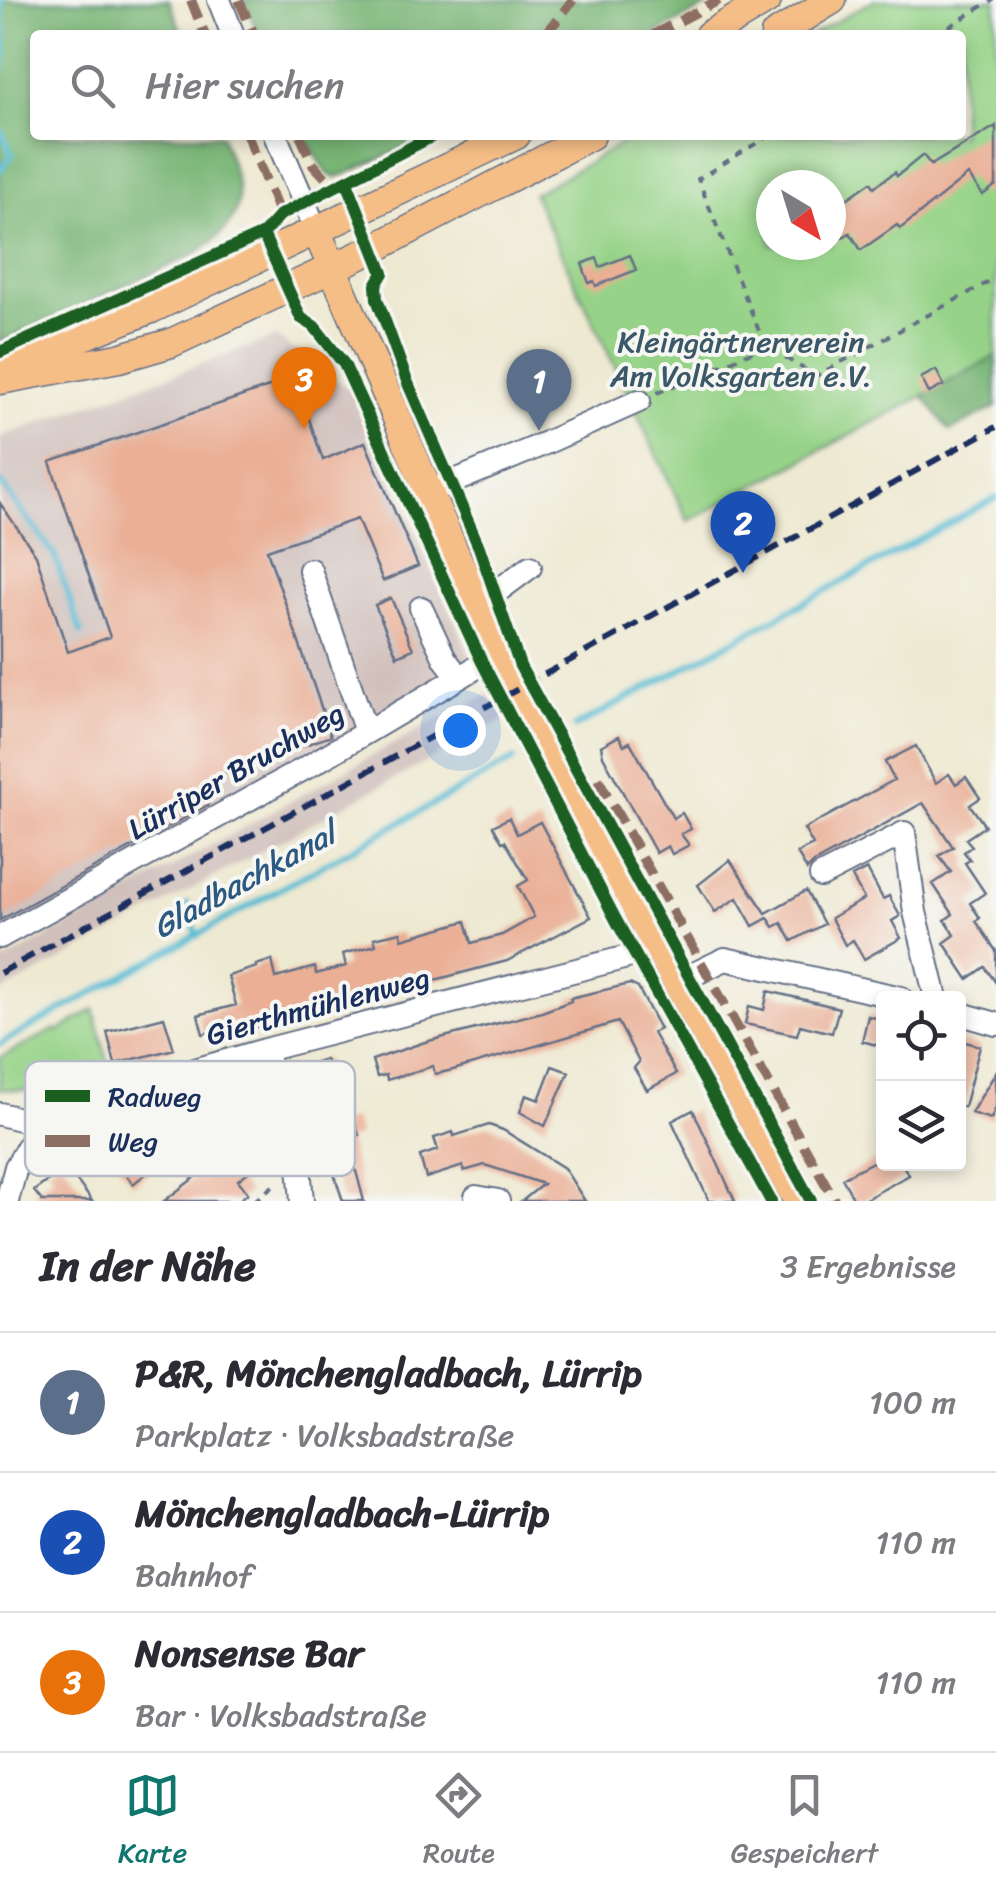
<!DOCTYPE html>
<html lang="de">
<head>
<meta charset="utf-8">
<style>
	body { margin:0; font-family:Sriracha,sans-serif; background:#f7f7f7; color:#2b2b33 }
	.controls { position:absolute; right:30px; bottom:30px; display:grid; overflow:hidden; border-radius:10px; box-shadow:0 5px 15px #0003 }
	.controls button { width:90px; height:90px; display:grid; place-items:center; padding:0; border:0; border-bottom:2px solid #e1e1e2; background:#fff; color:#2b2b33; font:50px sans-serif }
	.compass { position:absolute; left:756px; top:170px; width:90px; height:90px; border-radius:50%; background:#fff; box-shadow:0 5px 15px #0003; rotate:142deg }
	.you { position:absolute; left:460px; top:730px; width:35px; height:35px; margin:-25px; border:8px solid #fff; border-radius:50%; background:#1a73e8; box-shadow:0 0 0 15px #1a73e833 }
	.badge { display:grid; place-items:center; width:65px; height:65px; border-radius:50%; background:#0f766e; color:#fff; font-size:32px; font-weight:700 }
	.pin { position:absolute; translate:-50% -82px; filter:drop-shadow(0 2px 5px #0008) }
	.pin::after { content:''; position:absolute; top:52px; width:35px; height:30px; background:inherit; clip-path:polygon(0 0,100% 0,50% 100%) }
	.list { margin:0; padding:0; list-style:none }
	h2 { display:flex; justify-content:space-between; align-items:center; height:130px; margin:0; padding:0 40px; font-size:42px }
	h2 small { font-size:32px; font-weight:400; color:#7c7c81 }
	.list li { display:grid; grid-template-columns:65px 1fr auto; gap:30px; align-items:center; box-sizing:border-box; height:140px; padding:0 40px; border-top:2px solid #e1e1e2 }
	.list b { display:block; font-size:38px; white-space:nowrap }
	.list p { margin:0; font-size:32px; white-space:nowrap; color:#7c7c81 }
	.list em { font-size:32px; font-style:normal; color:#7c7c81 }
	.icon { flex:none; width:55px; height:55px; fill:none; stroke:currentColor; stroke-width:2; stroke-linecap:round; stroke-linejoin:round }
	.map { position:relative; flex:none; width:996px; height:1201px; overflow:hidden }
	.search { position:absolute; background:#fff; box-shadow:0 5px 15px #0003; left:30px; right:30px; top:30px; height:110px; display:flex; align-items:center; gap:25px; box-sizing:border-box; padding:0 35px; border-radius:10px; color:#7c7c81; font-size:38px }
	.sheet { height:550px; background:#fff }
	nav { display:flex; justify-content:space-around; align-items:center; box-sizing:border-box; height:140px; border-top:2px solid #e1e1e2; background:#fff; font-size:28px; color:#7c7c81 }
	nav a { display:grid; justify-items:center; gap:5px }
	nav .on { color:#0f766e }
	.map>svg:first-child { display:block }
</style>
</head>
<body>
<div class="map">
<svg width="996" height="1201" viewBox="0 0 996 1201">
	<rect width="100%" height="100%" fill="#f6f6f2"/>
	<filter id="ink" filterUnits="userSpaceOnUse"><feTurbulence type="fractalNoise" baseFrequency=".01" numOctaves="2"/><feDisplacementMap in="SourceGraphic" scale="20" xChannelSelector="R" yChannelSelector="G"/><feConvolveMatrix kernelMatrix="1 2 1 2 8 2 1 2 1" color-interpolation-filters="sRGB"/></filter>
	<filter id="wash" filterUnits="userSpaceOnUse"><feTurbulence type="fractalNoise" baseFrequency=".0048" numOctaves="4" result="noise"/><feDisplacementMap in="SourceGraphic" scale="40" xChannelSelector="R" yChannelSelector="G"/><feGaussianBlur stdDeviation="2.25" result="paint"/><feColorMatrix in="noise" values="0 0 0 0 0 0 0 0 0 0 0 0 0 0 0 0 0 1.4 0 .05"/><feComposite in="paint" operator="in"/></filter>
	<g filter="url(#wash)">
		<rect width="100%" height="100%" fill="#eee9d1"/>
		<!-- industrial -->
		<path fill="#d0c0bc" d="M276,337L352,391L481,679L0,947V437Z
			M491,693L505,719L0,993V963L431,723Z"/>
		<!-- green -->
		<path fill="#96d388" stroke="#588173" stroke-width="2.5" fill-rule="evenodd" d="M874,0H996V357L688,521L533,194L637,135H961V35H812ZM771,185H831V245H771Z
			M94,1009L111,1075L53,1090L54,1087L34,1091L0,1089V1058L56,1029L59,1031Z"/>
		<!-- forest -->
		<path fill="#78b574" stroke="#4a7269" stroke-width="2.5" d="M0,0H169L183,35H35V135H221C244,196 252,218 191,256L0,342Z
			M244,0H719L653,35H259Z
			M303,135H434L336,178L328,174Z
			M996,356V407L950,431L923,396Z"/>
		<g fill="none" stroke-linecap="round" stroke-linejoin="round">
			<!-- stream -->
			<path stroke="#55bbd3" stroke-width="6" d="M0,74C10,50 1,26 1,0
				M0,129L12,155L0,170
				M0,482L54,554L81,633
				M575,727L996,498
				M188,904L197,936
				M0,1044L513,760"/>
		</g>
		<g id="blocks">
			<!-- building -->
			<path fill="#eaaf95" d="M996,126V185L983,195L968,175L900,229L897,225L861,250L850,233L831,244V210L871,182L874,187L895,172L897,176L923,155L931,165Z
				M630,255L636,270L596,286L594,281L589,283L582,264L597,258L600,267Z
				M936,370L944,385L929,393L921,378Z
				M295,378L323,460L365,442L418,566L383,581L357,519L267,550L331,736L215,776L208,805L0,920V503L36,555L68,652L110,637L50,462Z
				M391,598L413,649L397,656L375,605Z
				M619,736L624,745L630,742L673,818L682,813L691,829L681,834L689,845L672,854L668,846L656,853L603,756L601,746Z
				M916,746L936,783L949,774L956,784L966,777L980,798L970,805L985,826L966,839L972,846L964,852L970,860L965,863L985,893L970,903L980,918L976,921L996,951V983L985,967L968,979L944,943L955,935L945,920L953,914L933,884L951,872L939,856L953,847L923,803L814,863L807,870L797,853L813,845L804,829L894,780L885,762Z
				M509,818L517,834L540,822L591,917L507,961L222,1036L220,1029L203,1034L198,1015L236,1005L228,976L257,967L256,965L272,960L276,978L315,967L316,974L346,966L343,954L376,945L374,938L401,932L402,939L466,921L472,943L502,935L534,917L518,886L528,880L505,841L502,842L493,826Z
				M730,860L766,913L806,891L824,924L792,941L782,923L774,927L768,918L753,926L737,898L715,912L698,885Z
				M867,869L883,899L889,896L900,916L892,921L901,938L864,959L853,940L845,945L831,918L864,899L852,877Z
				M630,984L638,988L660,1029L653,1033L676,1074L647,1090L634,1068L639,1062L618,1022L453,1070L435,1074L433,1066L387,1080L386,1075L377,1077L372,1060L425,1042L542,1012L571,1001L570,998Z
				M768,991L839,1008L832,1033L800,1025L797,1035L745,1024L749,1006L764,1010Z
				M868,1016L884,1020V1047L862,1041Z
				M164,1017L174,1049L115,1064L107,1032Z
				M958,1040L980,1046L964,1107L958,1106Z
				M325,1059L328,1068L334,1066L340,1084L334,1086L342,1123L353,1119L359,1135L348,1141L364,1201H343L301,1076L313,1072L310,1064Z
				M552,1066L569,1072L545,1126L520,1112L526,1095L539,1100Z
				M996,1072V1107L991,1119L971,1113Z
				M216,1097L227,1111L216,1119L243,1154L261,1140L271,1154L238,1180L248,1193L238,1201H164L220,1158L187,1119Z
				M693,1110L725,1179L735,1201H709L672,1121Z
				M117,1119L143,1153L151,1148L162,1161L133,1184L96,1136Z
				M489,1125L503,1130L564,1168L585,1201H522L543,1184L485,1165L464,1171L463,1166L426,1178L420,1156L438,1150L434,1138L453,1132L454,1136Z
				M884,1156V1164H902L909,1175L862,1201H855L842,1178Z
				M60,1160L68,1169L92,1201H42L34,1191L54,1176L48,1169Z"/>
		</g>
	</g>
	<g filter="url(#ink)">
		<use href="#blocks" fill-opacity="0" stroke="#657086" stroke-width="2.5"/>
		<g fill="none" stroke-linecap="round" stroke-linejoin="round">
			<defs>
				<path id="minor" d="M219,0L233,35
					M275,135L317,232
					M431,491L532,449L639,401
					M310,570L366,732
					M478,600L495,593L530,567
					M421,608L445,659L458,676
					M821,876L904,833L915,912L936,998
					M0,937L309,766L499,654
					M678,982L725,959L901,998
					M958,1013L996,1024
					M265,1050L299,1166L302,1201
					M0,1114L47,1126
					M476,1197L498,1201
					M7,1201L16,1167L30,1143L78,1103L265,1050L635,955L657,944"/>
				<path id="major" d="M709,35L767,0
					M775,35L832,0
					M317,232L506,672L798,1201
					M8,366L151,309L516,135
					M0,380L119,358L171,343L373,249L591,135"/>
			</defs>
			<!-- minor casing -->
			<use href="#minor" stroke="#657086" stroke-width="26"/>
			<!-- major casing -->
			<use href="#major" stroke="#657086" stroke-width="31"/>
			<!-- path -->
			<path stroke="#657086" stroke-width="4" stroke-dasharray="8 8" stroke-linecap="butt" d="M935,35L993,0
				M770,135L698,179L765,346L816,376L996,278
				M657,393L763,347
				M254,1201L279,1181"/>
			<!-- minor -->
			<use href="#minor" stroke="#fff" stroke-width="22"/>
			<!-- major -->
			<use href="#major" stroke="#f6be87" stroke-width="28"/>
			<!-- rail -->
			<path stroke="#1b2f5e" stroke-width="6" stroke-dasharray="15 8" stroke-linecap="butt" d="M0,973L996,427"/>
			<!-- quiet -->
			<path stroke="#8d6e63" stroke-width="10" stroke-dasharray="20 10" stroke-linecap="butt" d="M191,0L205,35
				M239,0L254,35
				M545,35L573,0
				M653,35L719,0
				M247,135L280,215
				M300,135L313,164L335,188
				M598,779L835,1201"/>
			<defs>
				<path id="cycleway" d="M347,182L383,273L376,285L377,299L407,381L479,547L520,666L811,1201
					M263,234L301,318L314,326L344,364L482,662L616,920L771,1201
					M0,352L263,234L280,215L435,135"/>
			</defs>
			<!-- cycleway casing -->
			<use href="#cycleway" stroke="#f6f6f2" stroke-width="19"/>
			<!-- cycleway -->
			<use href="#cycleway" stroke="#1b5e20" stroke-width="12"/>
		</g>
	</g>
	<g text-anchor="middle" stroke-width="8" stroke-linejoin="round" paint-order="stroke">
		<!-- park labels -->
		<g font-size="30" fill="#3a5868" stroke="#f6f6f2">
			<text x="741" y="352">Kleingärtnerverein<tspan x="741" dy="34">Am Volksgarten e.V.</tspan></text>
		</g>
		<!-- street labels -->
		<g font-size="30" fill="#1b2f5e" stroke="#f6f6f2">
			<text transform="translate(236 771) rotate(-30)" y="10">Lürriper Bruchweg</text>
			<text transform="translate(318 1006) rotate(-15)" y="10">Gierthmühlenweg</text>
		</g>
		<!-- water labels -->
		<g font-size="32" font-style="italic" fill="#2c5981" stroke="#f6f6f2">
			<text transform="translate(244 880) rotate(-29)" y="11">Gladbachkanal</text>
		</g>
	</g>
	<!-- legend -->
	<rect x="25" y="1061" width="330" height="115" rx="15" fill="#f6f6f2" stroke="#b4bac6" stroke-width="2.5"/>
	<rect x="45" y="1090" width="45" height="12" fill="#1b5e20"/>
	<rect x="45" y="1135" width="45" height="12" fill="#8d6e63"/>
	<g font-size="28" fill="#1b2f5e">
		<text x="108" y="1106">Radweg</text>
		<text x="108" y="1151">Weg</text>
	</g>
</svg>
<div class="controls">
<button><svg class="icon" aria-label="locate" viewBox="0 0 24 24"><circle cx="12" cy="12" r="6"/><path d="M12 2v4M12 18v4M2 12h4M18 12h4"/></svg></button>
<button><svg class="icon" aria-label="layers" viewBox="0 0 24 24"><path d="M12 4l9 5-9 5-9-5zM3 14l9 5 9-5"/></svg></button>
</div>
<svg class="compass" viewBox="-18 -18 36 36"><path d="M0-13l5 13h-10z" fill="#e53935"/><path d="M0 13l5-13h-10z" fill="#7c7c81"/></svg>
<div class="you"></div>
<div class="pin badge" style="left:539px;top:431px;background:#5c6f8a">1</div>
<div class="pin badge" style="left:743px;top:573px;background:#1a4fb4">2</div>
<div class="pin badge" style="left:304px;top:429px;background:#e8710a">3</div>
<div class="search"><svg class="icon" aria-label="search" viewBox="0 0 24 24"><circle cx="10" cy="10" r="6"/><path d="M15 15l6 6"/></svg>Hier suchen</div>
</div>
<section class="sheet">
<h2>In der Nähe<small>3 Ergebnisse</small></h2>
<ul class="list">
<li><span class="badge" style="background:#5c6f8a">1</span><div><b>P&amp;R, Mönchengladbach, Lürrip</b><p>Parkplatz · Volksbadstraße</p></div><em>100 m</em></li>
<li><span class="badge" style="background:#1a4fb4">2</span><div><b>Mönchengladbach-Lürrip</b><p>Bahnhof</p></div><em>110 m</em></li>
<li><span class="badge" style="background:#e8710a">3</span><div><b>Nonsense Bar</b><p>Bar · Volksbadstraße</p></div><em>110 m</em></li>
</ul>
</section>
<nav>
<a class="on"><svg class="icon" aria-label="map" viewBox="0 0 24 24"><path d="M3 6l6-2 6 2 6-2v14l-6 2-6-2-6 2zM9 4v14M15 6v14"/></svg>Karte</a>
<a><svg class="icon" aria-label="directions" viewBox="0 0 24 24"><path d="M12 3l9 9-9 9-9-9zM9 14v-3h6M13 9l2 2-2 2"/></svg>Route</a>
<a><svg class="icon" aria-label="saved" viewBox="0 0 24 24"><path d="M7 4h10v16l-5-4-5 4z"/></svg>Gespeichert</a>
</nav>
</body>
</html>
